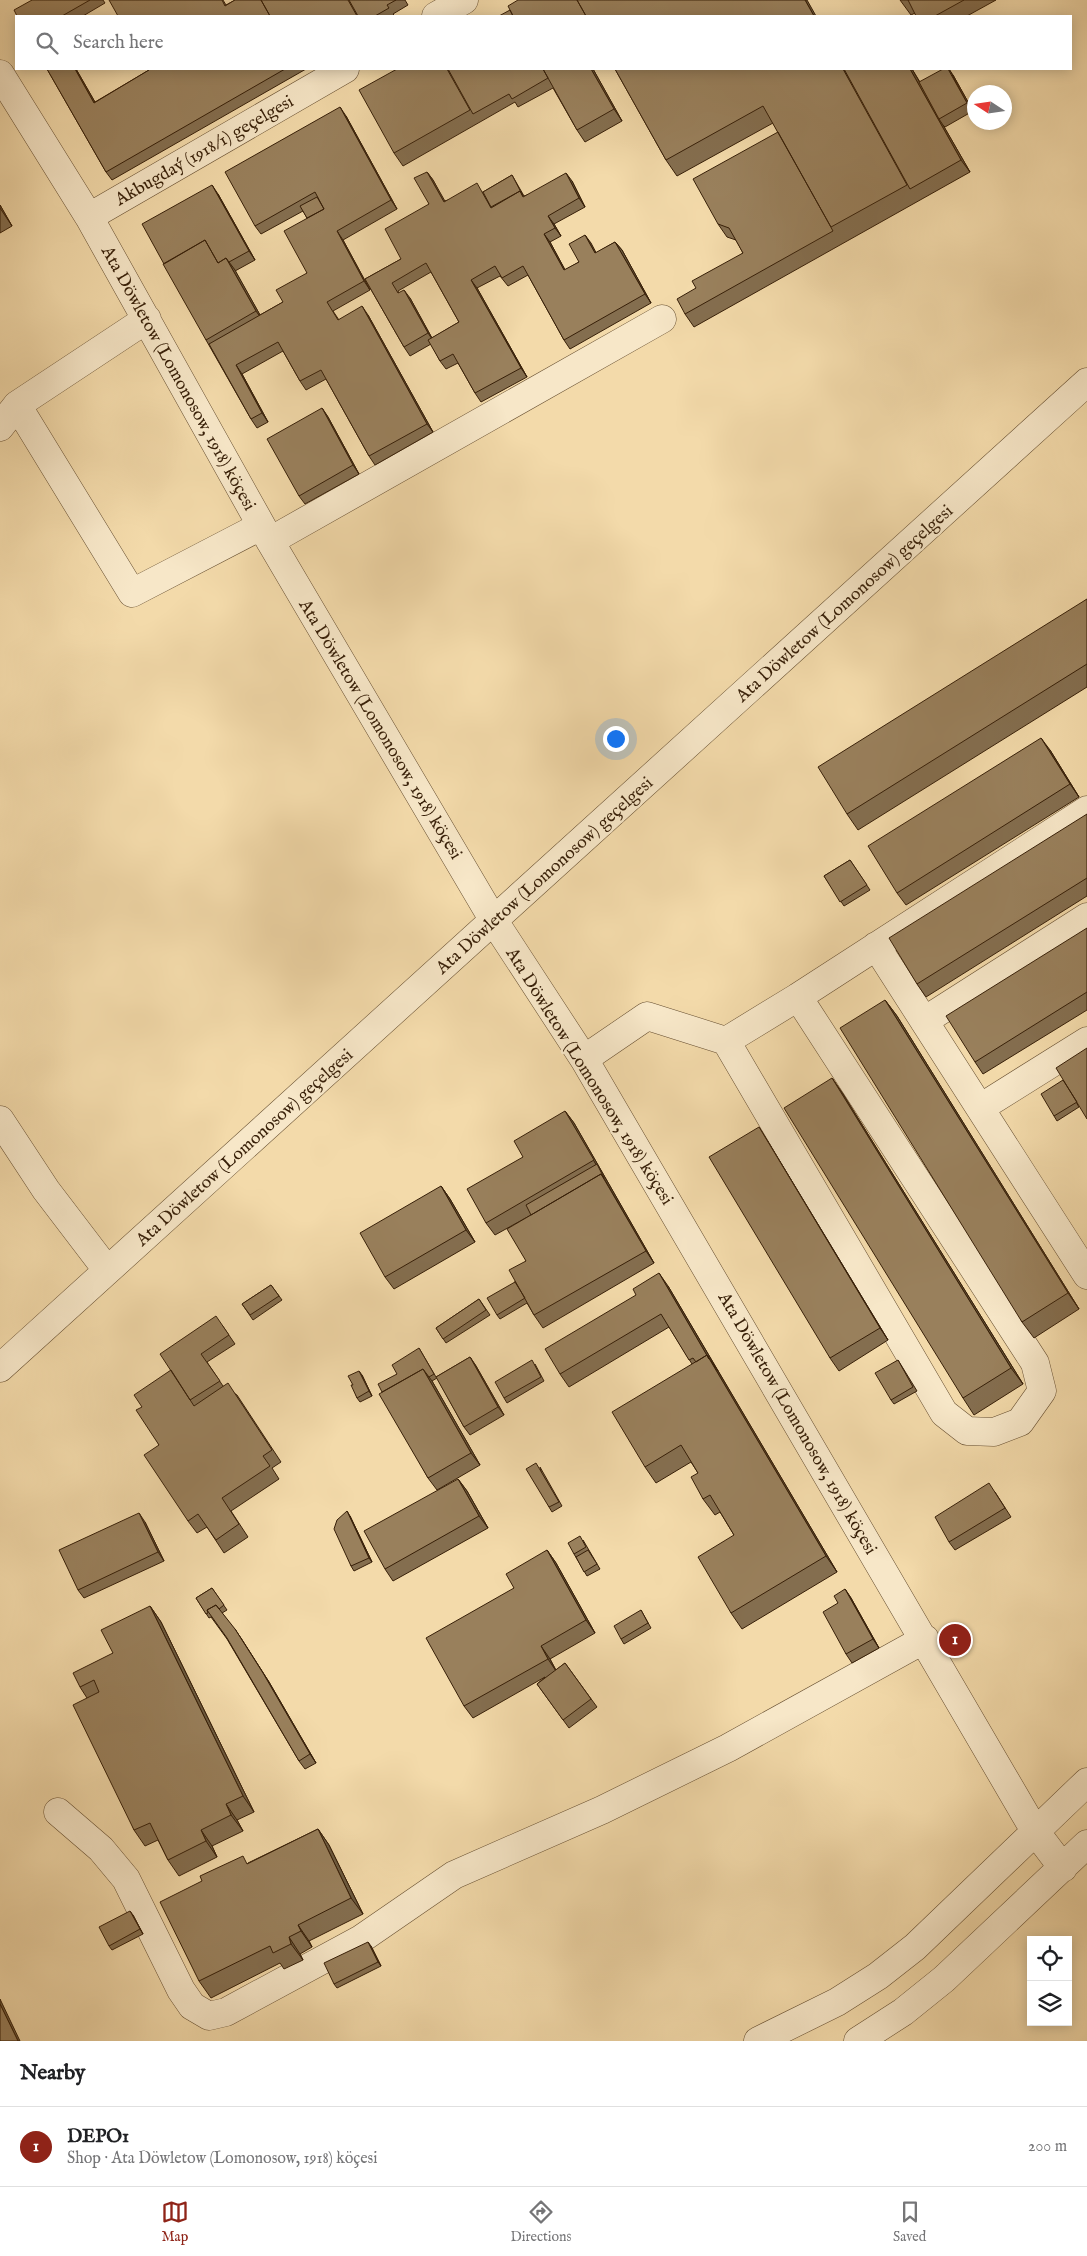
<!DOCTYPE html>
<html lang="en">
<head>
<meta charset="utf-8">
<style>
	body { margin:0; font-family:"IM FELL English",serif; background:#f6f6f6; color:#202124 }
	.controls { position:absolute; right:15px; bottom:15px; display:grid; overflow:hidden; border-radius:0px; box-shadow:0 2px 12px #0003 }
	.controls button { width:45px; height:45px; display:grid; place-items:center; padding:0; border:0; border-bottom:1px solid #e0e0e0; background:#fff; color:#202124; font:25px sans-serif }
	.compass { position:absolute; left:967px; top:85px; width:45px; height:45px; border-radius:50%; background:#fff; box-shadow:0 2px 12px #0003; rotate:282deg }
	.you { position:absolute; left:615px; top:738px; width:18px; height:18px; margin:-12px; border:4px solid #fff; border-radius:50%; background:#1a73e8; box-shadow:0 0 0 8px #1a73e833 }
	.badge { display:grid; place-items:center; width:32px; height:32px; border-radius:50%; background:#8f2418; color:#fff; font-size:16px; font-weight:700 }
	.pin { position:absolute; translate:-50% -50%; border:2px solid #fff; box-shadow:0 1px 5px #0006 }
	.list { margin:0; padding:0; list-style:none }
	h2 { display:flex; justify-content:space-between; align-items:center; height:65px; margin:0; padding:0 20px; font-size:21px }
	h2 small { font-size:16px; font-weight:400; color:#757577 }
	.list li { display:grid; grid-template-columns:32px 1fr auto; gap:15px; align-items:center; box-sizing:border-box; height:80px; padding:0 20px; border-top:1px solid #e0e0e0 }
	.list b { display:block; font-size:19px; white-space:nowrap }
	.list p { margin:0; font-size:16px; white-space:nowrap; color:#757577 }
	.list em { font-size:16px; font-style:normal; color:#757577 }
	.icon { flex:none; width:28px; height:28px; fill:none; stroke:currentColor; stroke-width:2; stroke-linecap:round; stroke-linejoin:round }
	.map { position:relative; flex:none; width:1087px; height:2041px; overflow:hidden }
	.search { position:absolute; background:#fff; box-shadow:0 2px 12px #0003; left:15px; right:15px; top:15px; height:55px; display:flex; align-items:center; gap:12px; box-sizing:border-box; padding:0 18px; border-radius:0px; color:#757577; font-size:19px }
	.sheet { height:145px; background:#fff }
	nav { display:flex; justify-content:space-around; align-items:center; box-sizing:border-box; height:70px; border-top:1px solid #e0e0e0; background:#fff; font-size:14px; color:#757577 }
	nav a { display:grid; justify-items:center; gap:2px }
	nav .on { color:#8f2418 }
	.map>svg:first-child { display:block }
</style>
</head>
<body>
<div class="map">
<svg width="1087" height="2041" viewBox="0 0 1087 2041">
	<rect width="100%" height="100%" fill="#f3daaa"/>
	<filter id="stains"><feTurbulence type="fractalNoise" baseFrequency=".004" numOctaves="4"/><feColorMatrix values="0 0 0 0 .2 0 0 0 0 .09 0 0 0 0 .02 0 0 0 .5 -.17"/></filter>
	<radialGradient id="worn" r=".72"><stop offset=".6" stop-color="#630" stop-opacity="0"/><stop offset="1" stop-color="#630" stop-opacity=".3"/></radialGradient>
	<g fill="none" stroke-linecap="round" stroke-linejoin="round">
		<defs>
			<path id="minor" d="M436,16L464,0
				M0,74L89,217L270,541L494,921L584,1059L1035,1831L1063,1868
				M89,217L345,69
				M17,405L132,593L261,526
				M0,427L17,405L147,319
				M270,541L662,319
				M876,946L1087,1275
				M924,1021L1087,917
				M726,1041L798,997L1087,810
				M584,1059L647,1016L726,1041L944,1413L967,1431L994,1432L1020,1422L1042,1391L1035,1363L798,997
				M980,1108L1087,1041
				M0,1120L46,1190L107,1270
				M0,1368L1087,382
				M58,1812L101,1849L126,1879L181,1990L192,2006L209,2016L226,2012L361,1939L454,1875L602,1810L728,1748L925,1639
				M758,2041L837,2002L878,1976L915,1947L1087,1782
				M858,2041L903,2012L944,1979L1087,1844"/>
		</defs>
		<!-- minor casing -->
		<use href="#minor" stroke="#664e30" stroke-width="29"/>
		<!-- minor -->
		<use href="#minor" stroke="#f7e7c8" stroke-width="28"/>
	</g>
	<!-- wall -->
	<path fill="#846e4f" stroke="#371f08" fill-rule="evenodd" d="M32,0H103L105,3L83,16H17Z
		M223,0L226,5L235,0H405L408,5L393,14L395,16H118Z
		M900,0H996L967,16H916L915,13L911,15Z
		M47,69H76L95,102L149,70L148,69H306L112,180L106,172Z
		M397,69H593L622,121L585,142L577,130L553,88L518,107L515,102L403,166L394,153Z
		M615,69H912L920,82L953,75L973,111L945,127L943,125L970,172L694,327L685,314L696,288L743,253L736,240L727,237L718,224L778,132L773,123L677,176L666,160Z
		M346,116L397,209L343,240L370,290L333,311L339,320L368,315L433,432L375,465L369,456L326,379L306,390L300,381L283,351L242,374L268,422L257,428L251,419L206,340L218,194L255,260L235,271L260,315L283,302L307,273V218L303,211L261,234L255,226Z
		M427,172L433,180L444,201L483,192L512,175L524,196L572,181L585,207L554,224L561,236L550,242L565,270L579,262L585,235L596,253L615,242L622,250L651,303L570,349L564,340L528,275L508,286L500,276L477,288L527,377L481,402L475,393L458,363L446,369L440,361L431,344L410,356L404,347L365,279L401,259L429,204ZM431,272L459,322L432,338L410,298L399,293L398,291Z
		M0,205L12,226L0,233Z
		M322,408L328,417L359,474L305,504L299,496Z
		M1087,599V687L858,830L847,814Z
		M1050,750L1079,797L906,905L897,893Z
		M1087,814V896L926,997L917,984Z
		M850,860L870,890L844,906L824,876Z
		M1087,928V1010L983,1074L975,1062Z
		M885,1000L897,1016L1079,1309L1034,1338L1022,1322Z
		M832,1078L843,1094L1023,1384L974,1415L963,1398Z
		M1063,1080L1079,1107L1057,1121L1054,1116Z
		M565,1111L574,1123L654,1263L543,1328L534,1315L527,1303L500,1319L497,1315L526,1261L531,1215L495,1235L486,1223L523,1157Z
		M767,1140L888,1340L839,1371L830,1358Z
		M441,1186L450,1199L475,1242L394,1289L385,1277Z
		M271,1285L282,1300L253,1320L242,1304Z
		M668,1286L837,1572L742,1629L731,1613L734,1535L720,1512L715,1515L703,1499L698,1473L691,1462L656,1483L645,1467L692,1364L669,1327L569,1387L560,1374Z
		M479,1299L490,1315L446,1343L436,1328Z
		M222,1325L235,1344L207,1362L223,1386L237,1395L281,1462L272,1468L279,1479L231,1511L248,1537L224,1553L207,1527L197,1533L188,1521L159,1445L142,1407L171,1370Z
		M419,1348L436,1377L470,1357L476,1366L504,1415L470,1435L464,1427L437,1378L432,1381L480,1465L437,1490L428,1478L382,1392L397,1374Z
		M898,1360L917,1391L894,1404L891,1400Z
		M535,1364L544,1381L507,1403L504,1398Z
		M362,1375L372,1396L360,1402L357,1398L353,1385Z
		M540,1467L562,1506L552,1512L549,1507Z
		M458,1479L467,1491L488,1528L393,1581L385,1569Z
		M995,1492L1011,1517L955,1550L949,1542Z
		M350,1516L372,1562L354,1571L351,1566Z
		M145,1522L164,1561L84,1598L78,1590Z
		M583,1540L600,1569L587,1576L574,1554Z
		M547,1550L556,1563L595,1633L550,1659L556,1670L565,1663L597,1707L569,1728L537,1684L545,1677L473,1718L464,1706L514,1588Z
		M212,1588L227,1610L222,1613L241,1638L269,1682L316,1763L305,1769L299,1761L227,1639L211,1617L209,1618L196,1598Z
		M845,1589L851,1598L879,1648L852,1663L846,1654L838,1603Z
		M150,1606L161,1622L254,1812L237,1820L243,1831L212,1846L217,1857L179,1876L168,1860L158,1840L145,1846L134,1830L87,1698L80,1687L113,1653Z
		M641,1610L651,1628L624,1644L621,1639Z
		M318,1829L329,1845L363,1914L309,1941L312,1947L300,1954L303,1960L284,1969L280,1963L211,1998L199,1981L248,1863Z
		M133,1915L143,1934L112,1950L109,1946Z
		M371,1946L381,1966L337,1988L334,1984Z"/>
	<!-- shaded-wall -->
	<path fill="#6b5a40" stroke="#371f08" d="M805,0H807L816,16H814Z
		M75,69H76L100,111L94,103Z
		M591,69H593L622,121L614,109Z
		M910,69H912L940,118L939,119L943,125L970,172L961,160Z
		M949,69L953,75L973,111L967,103Z
		M340,107L346,116L397,209L391,200Z
		M427,172L433,180L450,210L444,202Z
		M566,173L572,181L585,207L579,198Z
		M212,185L218,194L255,260L249,251Z
		M0,205L12,226L0,208Z
		M548,216L554,224L561,236L555,228Z
		M337,231L343,240L370,290L364,281Z
		M544,234L550,242L570,279L564,270Z
		M585,235L591,243L601,262L595,253Z
		M615,242L622,250L651,303L645,294Z
		M226,258L235,270L265,324L256,311Z
		M471,280L477,288L527,377L521,368Z
		M404,290L410,298L434,342L428,333Z
		M362,306L368,315L433,432L427,424Z
		M236,365L242,374L268,422L262,413Z
		M322,408L328,417L359,474L353,465Z
		M1041,738L1050,750L1079,797L1070,784Z
		M885,1000L897,1016L1079,1309L1068,1293Z
		M832,1078L843,1094L1023,1384L1011,1368Z
		M565,1111L574,1123L654,1263L646,1251Z
		M759,1127L767,1140L888,1340L880,1328Z
		M441,1186L450,1199L475,1242L466,1230Z
		M659,1273L668,1286L718,1371L709,1359Z
		M707,1355L718,1371L837,1572L826,1556Z
		M470,1357L476,1366L504,1415L498,1407Z
		M423,1369L432,1381L480,1465L471,1453Z
		M359,1371L362,1375L372,1396L369,1391Z
		M458,1479L467,1491L488,1528L479,1516Z
		M347,1511L350,1516L372,1562L369,1558Z
		M139,1513L145,1522L164,1561L158,1552Z
		M547,1550L556,1563L595,1633L586,1620Z
		M845,1589L851,1598L879,1648L873,1639Z
		M150,1606L161,1622L254,1812L243,1796Z
		M235,1629L269,1682L316,1763L310,1754Z
		M541,1646L550,1659L556,1671L548,1659Z
		M226,1804L237,1820L243,1831L231,1815Z
		M318,1829L329,1845L363,1914L351,1898Z
		M201,1830L212,1846L217,1857L206,1841Z
		M130,1911L133,1915L143,1934L140,1929Z
		M298,1925L309,1941L312,1947L301,1931Z
		M289,1937L300,1954L303,1960L291,1944Z
		M368,1942L371,1946L381,1966L378,1962Z
		M0,1999L20,2041H18L0,2004Z"/>
	<!-- building -->
	<path fill="#99805c" stroke="#371f08" d="M32,0H90L62,16H17L14,10Z
		M109,0H222L225,6L235,0H261L270,16H118Z
		M261,0H348L357,16H270Z
		M349,0H396L387,5L389,8L375,16H358Z
		M518,0H577L586,16H513L508,6Z
		M577,0H805L814,16H586Z
		M908,0H964L935,16H916Z
		M510,10L513,16H499Z
		M47,69H75L94,103L149,70L148,69H285L106,172Z
		M397,69H447L470,110L394,153L359,90Z
		M448,69H543L548,78L512,99L509,94L473,114Z
		M543,69H591L614,109L577,130Z
		M615,69H843L907,185L831,227L763,106L666,160Z
		M844,69H910L961,160L910,189Z
		M943,69H948L967,103L939,119L919,82Z
		M340,107L391,200L337,231L364,281L327,302L338,320L362,306L427,424L369,456L321,370L300,381L278,342L236,365L262,413L251,419L209,344L283,302L276,290L307,273L284,231L324,209L315,192L255,226L225,172Z
		M778,132L833,231L685,314L677,299L696,288L692,281L743,253L729,228L718,224L693,179Z
		M427,172L444,202L477,183L491,208L520,191L523,197L566,173L579,198L548,216L555,228L544,234L564,270L579,262L569,244L585,235L595,253L615,242L645,294L564,340L523,266L502,278L495,266L471,280L521,368L475,393L453,354L440,361L428,340L459,322L426,263L392,283L398,293L404,290L428,333L404,347L365,279L401,259L385,229L429,204L414,178Z
		M512,175L523,196L520,191L491,207L483,192Z
		M212,185L249,251L229,262L226,258L218,263L205,240L164,264L142,224Z
		M317,197L324,209L307,218L300,206Z
		M205,240L218,263L226,258L256,311L206,340L163,264Z
		M322,408L353,465L299,496L267,439Z
		M1087,599V664L847,814L818,767Z
		M1041,738L1070,784L897,893L868,846Z
		M1087,814V878L917,984L889,938Z
		M850,860L867,885L840,902L824,876Z
		M1087,928V992L975,1062L946,1016Z
		M885,1000L1068,1293L1022,1322L840,1028Z
		M1087,1048V1119L1056,1068Z
		M832,1078L1011,1368L963,1398L784,1108Z
		M1063,1080L1077,1102L1054,1116L1041,1094Z
		M565,1111L594,1160L486,1223L467,1189L523,1157L514,1141Z
		M759,1127L880,1328L830,1358L709,1157Z
		M597,1164L604,1178L601,1174L531,1215L526,1205Z
		M601,1174L646,1251L534,1315L509,1270L526,1261L507,1229Z
		M441,1186L466,1230L385,1277L360,1233Z
		M659,1273L709,1359L707,1355L696,1362L693,1358L689,1360L661,1314L560,1374L545,1349L636,1295L633,1289Z
		M515,1282L525,1298L497,1315L487,1298Z
		M271,1285L279,1296L250,1315L242,1304Z
		M479,1299L486,1310L443,1339L436,1328Z
		M216,1316L229,1335L201,1354L220,1381L190,1400L160,1354Z
		M419,1348L434,1374L429,1377L423,1369L382,1392L378,1384L397,1374L392,1365Z
		M707,1355L826,1556L731,1613L698,1557L734,1535L710,1495L703,1499L691,1477L698,1473L681,1445L645,1467L612,1412Z
		M470,1357L498,1407L464,1427L436,1377Z
		M532,1360L541,1377L504,1398L495,1382Z
		M898,1360L913,1387L891,1400L875,1373Z
		M423,1369L471,1453L428,1478L379,1394Z
		M171,1370L194,1406L228,1383L272,1450L263,1456L270,1466L222,1498L239,1524L216,1540L198,1514L188,1521L144,1455L159,1445L136,1410L142,1407L134,1395Z
		M359,1371L369,1391L357,1398L351,1385H353L348,1376Z
		M536,1463L559,1502L549,1507L526,1469Z
		M458,1479L479,1516L385,1569L364,1531Z
		M989,1483L1005,1508L949,1542L935,1517Z
		M347,1511L369,1558L351,1566L334,1529L337,1520Z
		M139,1513L158,1552L78,1590L59,1550Z
		M580,1536L586,1547L574,1554L568,1543Z
		M547,1550L586,1620L541,1646L548,1659L464,1706L426,1638L514,1588L506,1574Z
		M588,1550L597,1564L584,1572L576,1557Z
		M212,1588L224,1605L219,1609L216,1605L207,1610L208,1613L206,1614L196,1598Z
		M845,1589L873,1639L846,1654L823,1612L838,1603L834,1596Z
		M216,1605L235,1629L263,1673L310,1754L299,1761L227,1638L207,1610Z
		M150,1606L243,1796L226,1804L231,1815L201,1830L206,1841L168,1860L150,1823L134,1830L73,1705L99,1692L94,1680L80,1687L73,1673L113,1653L101,1630Z
		M641,1610L648,1623L621,1639L614,1626Z
		M565,1663L591,1699L563,1720L537,1684Z
		M318,1829L351,1898L298,1925L301,1931L289,1937L291,1944L273,1953L270,1946L199,1981L160,1902L202,1881L200,1876L243,1856L247,1864Z
		M130,1911L140,1929L109,1946L99,1927Z
		M368,1942L378,1962L334,1984L324,1963Z
		M0,2004L18,2041H0Z"/>
	<g text-anchor="middle" stroke-width="4.5" stroke-linejoin="round" paint-order="stroke">
		<!-- street labels -->
		<g font-size="18" fill="#371f08" stroke="#f7e7c8">
			<text transform="translate(204 150) rotate(-30)" y="6">Akbugdaý (1918/1) geçelgesi</text>
			<text transform="translate(179 378) rotate(61)" y="6">Ata Döwletow (Lomonosow, 1918) köçesi</text>
			<text transform="translate(844 603) rotate(-42)" y="6">Ata Döwletow (Lomonosow) geçelgesi</text>
			<text transform="translate(381 729) rotate(59)" y="6">Ata Döwletow (Lomonosow, 1918) köçesi</text>
			<text transform="translate(544 875) rotate(-42)" y="6">Ata Döwletow (Lomonosow) geçelgesi</text>
			<text transform="translate(590 1076) rotate(58)" y="6">Ata Döwletow (Lomonosow, 1918) köçesi</text>
			<text transform="translate(244 1147) rotate(-42)" y="6">Ata Döwletow (Lomonosow) geçelgesi</text>
			<text transform="translate(798 1423) rotate(60)" y="6">Ata Döwletow (Lomonosow, 1918) köçesi</text>
		</g>
	</g>
	<rect width="100%" height="100%" filter="url(#stains)"/>
	<rect width="100%" height="100%" fill="url(#worn)"/>
</svg>
<div class="controls">
<button><svg class="icon" aria-label="locate" viewBox="0 0 24 24"><circle cx="12" cy="12" r="6"/><path d="M12 2v4M12 18v4M2 12h4M18 12h4"/></svg></button>
<button><svg class="icon" aria-label="layers" viewBox="0 0 24 24"><path d="M12 4l9 5-9 5-9-5zM3 14l9 5 9-5"/></svg></button>
</div>
<svg class="compass" viewBox="-18 -18 36 36"><path d="M0-13l5 13h-10z" fill="#e53935"/><path d="M0 13l5-13h-10z" fill="#757577"/></svg>
<div class="you"></div>
<div class="pin badge" style="left:955px;top:1640px">1</div>
<div class="search"><svg class="icon" aria-label="search" viewBox="0 0 24 24"><circle cx="10" cy="10" r="6"/><path d="M15 15l6 6"/></svg>Search here</div>
</div>
<section class="sheet">
<h2>Nearby<small></small></h2>
<ul class="list">
<li><span class="badge">1</span><div><b>DEPO1</b><p>Shop · Ata Döwletow (Lomonosow, 1918) köçesi</p></div><em>200 m</em></li>
</ul>
</section>
<nav>
<a class="on"><svg class="icon" aria-label="map" viewBox="0 0 24 24"><path d="M3 6l6-2 6 2 6-2v14l-6 2-6-2-6 2zM9 4v14M15 6v14"/></svg>Map</a>
<a><svg class="icon" aria-label="directions" viewBox="0 0 24 24"><path d="M12 3l9 9-9 9-9-9zM9 14v-3h6M13 9l2 2-2 2"/></svg>Directions</a>
<a><svg class="icon" aria-label="saved" viewBox="0 0 24 24"><path d="M7 4h10v16l-5-4-5 4z"/></svg>Saved</a>
</nav>
</body>
</html>
